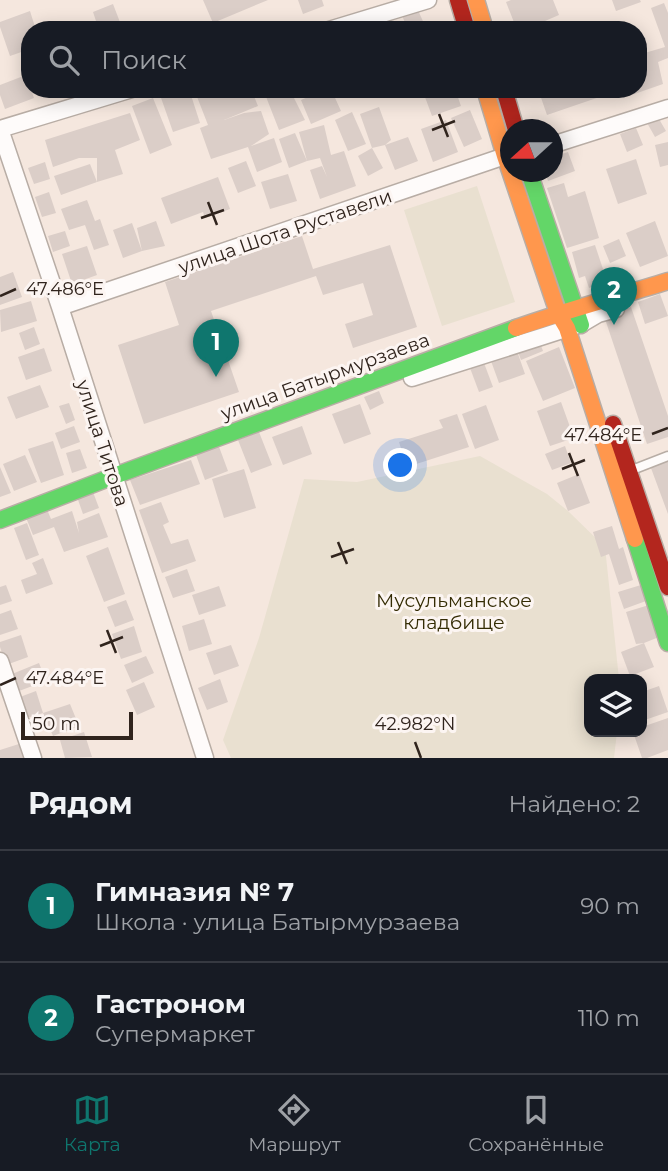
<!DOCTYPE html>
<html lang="ru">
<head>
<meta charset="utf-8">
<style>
	body { margin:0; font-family:Montserrat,sans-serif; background:#20242c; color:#f1f3f6 }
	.controls { position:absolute; right:21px; bottom:21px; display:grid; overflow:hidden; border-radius:14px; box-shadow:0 4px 18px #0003 }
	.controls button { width:63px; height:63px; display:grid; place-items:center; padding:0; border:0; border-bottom:2px solid #363941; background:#171b24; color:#f1f3f6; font:35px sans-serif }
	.compass { position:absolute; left:500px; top:119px; width:63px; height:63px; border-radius:50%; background:#171b24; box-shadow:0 4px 18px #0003; rotate:249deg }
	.scale { position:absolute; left:21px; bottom:18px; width:112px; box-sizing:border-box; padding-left:7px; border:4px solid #30241d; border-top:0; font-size:19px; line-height:24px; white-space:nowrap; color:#30241d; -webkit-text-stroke:5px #fcf5f2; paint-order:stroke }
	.you { position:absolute; left:401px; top:466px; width:24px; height:24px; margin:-18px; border:5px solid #fff; border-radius:50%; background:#1a73e8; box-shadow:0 0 0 10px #1a73e833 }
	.badge { display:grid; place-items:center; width:46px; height:46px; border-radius:50%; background:#0f766e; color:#fff; font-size:23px; font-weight:700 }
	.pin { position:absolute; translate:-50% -58px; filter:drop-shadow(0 2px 4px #0008) }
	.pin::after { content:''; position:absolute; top:37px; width:24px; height:21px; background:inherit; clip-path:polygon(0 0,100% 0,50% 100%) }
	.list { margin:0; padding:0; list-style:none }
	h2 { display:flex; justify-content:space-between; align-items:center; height:91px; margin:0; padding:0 28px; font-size:30px }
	h2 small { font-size:23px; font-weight:400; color:#9ea1a6 }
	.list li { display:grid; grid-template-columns:46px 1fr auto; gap:21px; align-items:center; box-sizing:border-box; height:112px; padding:0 28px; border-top:2px solid #363941 }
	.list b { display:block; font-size:26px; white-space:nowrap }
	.list p { margin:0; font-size:23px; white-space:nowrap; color:#9ea1a6 }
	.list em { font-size:23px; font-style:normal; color:#9ea1a6 }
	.icon { flex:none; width:38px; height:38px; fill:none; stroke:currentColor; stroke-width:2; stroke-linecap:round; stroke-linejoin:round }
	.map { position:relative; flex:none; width:668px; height:758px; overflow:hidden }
	.search { position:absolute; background:#171b24; box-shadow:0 4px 18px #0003; left:21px; right:21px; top:21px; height:77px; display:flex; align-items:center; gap:18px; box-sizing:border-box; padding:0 24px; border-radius:28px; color:#9ea1a6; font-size:26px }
	.sheet { height:315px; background:#171b24 }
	nav { display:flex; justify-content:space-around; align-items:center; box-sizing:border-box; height:98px; border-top:2px solid #363941; background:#171b24; font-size:19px; color:#9ea1a6 }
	nav a { display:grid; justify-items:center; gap:4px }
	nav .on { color:#0f766e }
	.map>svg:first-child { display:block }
</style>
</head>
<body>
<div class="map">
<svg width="668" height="758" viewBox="0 0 668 758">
	<rect width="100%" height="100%" fill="#f5e7de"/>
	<!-- green -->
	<path fill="#e9e0d0" d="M477,186L515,302L442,326L404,210Z
		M480,456L547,494L568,511L605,547L619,679H589V732H617L614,758H231L223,740L259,638L304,479L357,482Z"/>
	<!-- building -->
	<path fill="#dbcec8" d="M203,0H268L213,23Z
		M298,0H322L324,6L303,14Z
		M511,0H553L559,15L524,30H517L506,2Z
		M612,0H640L641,2L616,11Z
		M664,3L668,13V58L658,62L663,84L623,98L620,90L547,115L538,89H570L573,96L592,89H638V79L641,84L638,74V55L665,47L651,8Z
		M113,4L123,30H99L93,12Z
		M416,6L427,30H408L401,13Z
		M30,11L36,30H30V49L10,56L0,27V22Z
		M67,21L69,30H41V29Z
		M26,75L34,98L5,109L0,95V85Z
		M178,89H189L200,123L173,132L160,95Z
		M194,89H251L258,106L224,120L244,113L261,111L269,134L251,146L274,138L282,162L257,172L248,147L211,159L200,128L208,125Z
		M263,89H302L292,94L305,120L279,130Z
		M326,89H331L341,111L311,124L301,100Z
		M422,89H455L461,106L432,116Z
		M153,98L172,145L150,154L132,106Z
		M379,107L391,140L385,145L372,148L360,114Z
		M470,110L482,139L464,147L451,118Z
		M352,112L366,144L348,151L335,120Z
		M130,113L140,140L115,150L123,174L97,182V158H79L53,167L45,140Z
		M659,119L666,131L655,137L646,121Z
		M446,120L458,152L433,162L421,129Z
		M324,125L331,155L344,151L356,186L320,199L310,170L322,166L327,177L320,158L307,161L299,132Z
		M636,128L643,145L627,152L620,134Z
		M295,133L307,161L289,168L279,139Z
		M408,137L418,161L395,170L385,145Z
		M668,142V165L660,167L655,145Z
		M372,148L383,168L368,176L358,156Z
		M568,152L575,171L548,181L545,172H552V157Z
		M636,159L647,194L618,204L606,169Z
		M246,161L256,186L238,193L228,168Z
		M45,162L50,179L34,184L28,168Z
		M90,164L97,182L61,195L54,176Z
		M288,174L297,201L270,209L261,182Z
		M218,177L230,209L205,218L203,212L171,224L161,198Z
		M564,183L568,197L585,191L599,238L567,248L547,188Z
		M49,192L56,213L42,217L35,197Z
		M87,200L95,221L100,219L109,245L94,250L85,225L69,230L61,209Z
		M156,221L165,246L142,251L137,228Z
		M655,221L668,256L640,267L626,233Z
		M132,223L142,251L123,258L113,230Z
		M65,231L70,246L53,252L48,236Z
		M302,236L313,269L390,245L417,327L353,348L345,324L373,315L363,283L323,295L316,276L211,311L239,392L144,424L118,345L179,325L165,282Z
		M619,239L626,256L610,263L603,246Z
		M595,245L607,281L589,288L585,276L579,278L572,252Z
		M87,246L97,275L72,284L62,254Z
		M13,272L22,297L0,305V277Z
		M660,294L668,316L645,324L638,302Z
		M31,301L37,321L1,332L0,310Z
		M631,307L668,416V437L647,444L604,316Z
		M34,327L40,344L25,350L19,333Z
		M537,335L543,351L521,360L515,344Z
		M559,347L575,388L543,401L526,361Z
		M44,348L52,371L26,380L18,357Z
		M517,351L525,374L499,383L491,361Z
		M484,363L493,387L479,392L470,368Z
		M40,385L49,407L16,419L7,397Z
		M379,391L384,403L370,410L364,397Z
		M561,402L574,438L550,446L537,411Z
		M69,403L75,420L66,424L59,406Z
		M360,404L371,434L344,444L332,414Z
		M486,405L499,440L475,449L462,414Z
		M457,414L469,447L407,467L399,442L443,428L439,420Z
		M74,426L80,442L61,449L55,433Z
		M302,426L312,454L283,465L272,437Z
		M259,432L272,465L251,473L238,440Z
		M53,441L64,475L41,483L28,449Z
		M218,444L228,471L205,480L195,452Z
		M565,446L571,463L552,470L545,454Z
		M80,449L87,468L72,473L66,453Z
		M668,453V514L648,460Z
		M25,455L37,482L14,491L3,464Z
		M191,460L200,484L140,505L130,480Z
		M0,467L11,493L0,497Z
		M244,469L256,508L224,518L212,479Z
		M579,474L590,503L568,511L557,483Z
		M93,492L99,508L83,514L77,497Z
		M161,502L169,522L163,525L171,544L188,539L196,561L162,573L139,510Z
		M46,507L51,519L72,511L79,533L77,522L99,513L108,537L64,552L54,527L33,535L25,515Z
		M27,523L39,555L26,560L14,528Z
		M612,526L619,549L623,547L633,580L619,585L609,554L601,557L593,532Z
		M108,547L125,594L104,602L86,556Z
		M43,558L53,584L26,594L21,580L37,574L32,563Z
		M187,569L195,591L173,598L165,577Z
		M6,585L12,601L0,605V587Z
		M641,585L646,601L624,609L618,592Z
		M219,586L226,606L199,615L192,595Z
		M126,600L134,620L115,627L107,607Z
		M649,605L659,637L644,643L636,644L626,612Z
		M11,610L18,629L0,635V614Z
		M204,619L212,644L189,651L182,626Z
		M134,626L142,652L121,659L112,634Z
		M21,635L28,657L6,665L0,647V642Z
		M644,643L654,667L630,676L621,652Z
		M231,645L239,666L214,675L206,653Z
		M146,656L154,673L132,683L124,665Z
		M39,663L46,681L19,691L12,674Z
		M220,679L228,702L207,710L198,688Z
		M144,682L155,707L137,715L126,690Z
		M659,686L668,712L642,721V692Z
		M36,691L43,713L70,704L79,726L53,736L43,713L27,718L20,697Z
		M668,718V750L647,758H642L633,732H642V727Z
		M84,732L92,757L65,758L60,740Z
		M22,743L27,758H0V750Z"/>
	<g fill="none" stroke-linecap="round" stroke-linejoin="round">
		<defs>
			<path id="lane" d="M632,470L668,456"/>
			<path id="street" d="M329,30L428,0
				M0,129L60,307L205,758
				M0,129L132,89
				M552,145L668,108
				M60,307L505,156H510
				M412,378L544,336L581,324L598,314L616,309
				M0,661L33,758"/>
			<path id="fast" d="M529,172L581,325
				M0,520L114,476L516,328
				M635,539L668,643"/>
			<path id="slow" d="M476,0L485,30
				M485,89L505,156L558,313L567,328L635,539
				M516,328C566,310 617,297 668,281"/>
			<path id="jam" d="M458,0L467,30
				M504,89L516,130
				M613,424L668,587"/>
		</defs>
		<!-- lane casing -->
		<use href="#lane" stroke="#b8ada5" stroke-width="11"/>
		<!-- street casing -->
		<use href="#street" stroke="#b8ada5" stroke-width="19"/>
		<!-- fast casing -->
		<use href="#fast" stroke="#b8ada5" stroke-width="19"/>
		<!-- slow casing -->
		<use href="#slow" stroke="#b8ada5" stroke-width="19"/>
		<!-- jam casing -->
		<use href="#jam" stroke="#b8ada5" stroke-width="19"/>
		<!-- lane -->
		<use href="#lane" stroke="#fefbfa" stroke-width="8"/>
		<!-- street -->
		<use href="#street" stroke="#fefbfa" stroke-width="16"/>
		<!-- fast -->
		<use href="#fast" stroke="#63d668" stroke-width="16"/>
		<!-- slow -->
		<use href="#slow" stroke="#ff974d" stroke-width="16"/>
		<!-- jam -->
		<use href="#jam" stroke="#b3261e" stroke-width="16"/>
	</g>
	<!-- ticks -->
	<path fill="none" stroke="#30241d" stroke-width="2.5" d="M439,114L448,137M432,130L455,121M208,202L217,225M201,218L224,210M0,296L16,289M652,434L668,428M569,453L578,476M562,469L585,460M338,542L347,564M331,557L354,549M107,630L116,653M100,646L123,637M0,685L16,678M415,742L421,758"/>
	<g text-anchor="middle" stroke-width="6" stroke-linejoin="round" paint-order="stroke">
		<!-- street labels -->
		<g font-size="19" fill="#30241d" stroke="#fcf5f2">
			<text transform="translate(285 231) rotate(-19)" y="7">улица Шота Руставели</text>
			<text transform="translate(325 376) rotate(-20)" y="7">улица Батырмурзаева</text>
			<text transform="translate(103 443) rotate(72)" y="7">улица Титова</text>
		</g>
		<!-- park labels -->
		<g font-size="19" fill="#342c04" stroke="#fcf5f2">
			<text x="454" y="607">Мусульманское<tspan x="454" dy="22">кладбище</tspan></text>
		</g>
	</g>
	<g font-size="18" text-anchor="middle" fill="#30241d" stroke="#fcf5f2" stroke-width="6" stroke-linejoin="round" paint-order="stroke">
		<text x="65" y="295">47.486°E</text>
		<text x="603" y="441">47.484°E</text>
		<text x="65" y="684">47.484°E</text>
		<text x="415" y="730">42.982°N</text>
	</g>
</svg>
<div class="controls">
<button><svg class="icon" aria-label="layers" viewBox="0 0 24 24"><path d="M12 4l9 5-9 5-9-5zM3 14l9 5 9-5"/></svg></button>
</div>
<svg class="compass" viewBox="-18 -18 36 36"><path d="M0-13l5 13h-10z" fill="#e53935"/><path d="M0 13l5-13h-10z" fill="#9ea1a6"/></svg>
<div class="scale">50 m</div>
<div class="you"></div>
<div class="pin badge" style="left:216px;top:377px">1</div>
<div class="pin badge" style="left:614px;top:325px">2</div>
<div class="search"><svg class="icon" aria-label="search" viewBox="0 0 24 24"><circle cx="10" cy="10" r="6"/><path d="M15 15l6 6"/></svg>Поиск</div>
</div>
<section class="sheet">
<h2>Рядом<small>Найдено: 2</small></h2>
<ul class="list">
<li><span class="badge">1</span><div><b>Гимназия № 7</b><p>Школа · улица Батырмурзаева</p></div><em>90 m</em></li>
<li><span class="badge">2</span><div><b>Гастроном</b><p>Супермаркет</p></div><em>110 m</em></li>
</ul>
</section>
<nav>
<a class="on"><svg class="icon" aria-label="map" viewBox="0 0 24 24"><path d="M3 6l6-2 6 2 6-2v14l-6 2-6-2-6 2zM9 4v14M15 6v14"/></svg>Карта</a>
<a><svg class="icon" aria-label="directions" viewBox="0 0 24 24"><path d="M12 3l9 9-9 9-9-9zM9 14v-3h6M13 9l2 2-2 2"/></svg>Маршрут</a>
<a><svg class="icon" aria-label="saved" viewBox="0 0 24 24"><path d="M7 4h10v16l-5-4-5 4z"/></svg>Сохранённые</a>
</nav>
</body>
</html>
